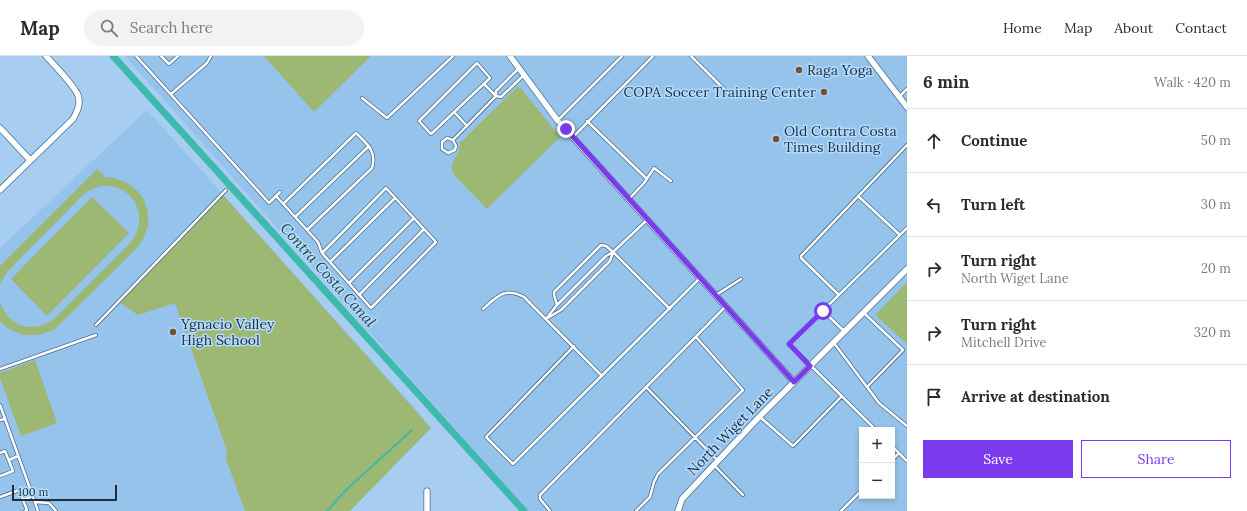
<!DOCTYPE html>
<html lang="en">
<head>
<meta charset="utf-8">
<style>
	body { margin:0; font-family:Lora,serif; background:#f2f2f3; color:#2b2b33 }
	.controls { position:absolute; right:12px; bottom:12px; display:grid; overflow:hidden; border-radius:0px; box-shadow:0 2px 6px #0003 }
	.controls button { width:36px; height:36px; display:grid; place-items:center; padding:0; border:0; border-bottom:1px solid #e1e1e2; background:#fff; color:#2b2b33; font:20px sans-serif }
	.scale { position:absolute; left:12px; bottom:10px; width:105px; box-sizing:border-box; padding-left:4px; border:2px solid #1e2e3b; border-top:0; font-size:11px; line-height:14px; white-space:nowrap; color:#1e2e3b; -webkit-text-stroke:3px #b3dbff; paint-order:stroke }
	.stop { position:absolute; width:12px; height:12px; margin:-9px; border:3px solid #7c3aed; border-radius:50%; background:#fff }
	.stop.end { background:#7c3aed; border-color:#fff; box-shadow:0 1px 4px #0008 }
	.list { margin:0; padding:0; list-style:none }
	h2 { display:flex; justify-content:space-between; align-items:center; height:52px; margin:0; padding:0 16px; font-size:17px }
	h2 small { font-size:13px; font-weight:400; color:#7c7c81 }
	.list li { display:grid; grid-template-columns:26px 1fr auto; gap:12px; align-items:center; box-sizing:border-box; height:64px; padding:0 16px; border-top:1px solid #e1e1e2 }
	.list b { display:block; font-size:15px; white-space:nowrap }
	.list p { margin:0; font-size:13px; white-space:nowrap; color:#7c7c81 }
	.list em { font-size:13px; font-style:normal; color:#7c7c81 }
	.actions { display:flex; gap:8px; padding:12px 16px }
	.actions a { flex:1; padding:9px 0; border:1px solid #7c3aed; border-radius:0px; text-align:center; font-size:14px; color:#7c3aed }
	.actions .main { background:#7c3aed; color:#fff }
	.icon { flex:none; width:22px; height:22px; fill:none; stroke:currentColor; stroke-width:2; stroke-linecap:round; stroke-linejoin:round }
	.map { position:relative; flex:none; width:907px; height:455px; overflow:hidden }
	header { display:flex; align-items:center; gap:24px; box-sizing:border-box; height:56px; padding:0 20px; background:#fff; border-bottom:1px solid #e1e1e2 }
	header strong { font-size:19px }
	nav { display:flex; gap:22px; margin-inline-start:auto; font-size:14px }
	.search { width:280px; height:36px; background:#f2f2f3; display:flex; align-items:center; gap:10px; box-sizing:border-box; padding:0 14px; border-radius:22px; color:#7c7c81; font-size:15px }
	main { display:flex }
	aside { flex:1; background:#fff }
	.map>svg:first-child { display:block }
</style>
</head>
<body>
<header>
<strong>Map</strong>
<div class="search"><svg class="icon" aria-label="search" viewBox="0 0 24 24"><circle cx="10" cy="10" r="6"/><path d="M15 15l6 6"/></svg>Search here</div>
<nav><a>Home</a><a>Map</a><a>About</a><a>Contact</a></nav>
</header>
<main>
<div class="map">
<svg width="907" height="455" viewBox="0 0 907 455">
	<rect width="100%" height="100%" fill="#a7cef1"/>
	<!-- built -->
	<path fill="#95c3eb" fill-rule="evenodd" d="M125,0H907V455H528ZM862,374H892V440H862Z
		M147,54L421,359L318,455H0V192Z"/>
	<!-- green -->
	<path fill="#9db872" d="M264,0H371L314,56Z
		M518,30L519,32L520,31L560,81L487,153L455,120C446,106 460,102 460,87Z
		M97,113L104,119L102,121C143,121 163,162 136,193L56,272C38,283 15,282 0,265V246C9,272 35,279 56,261L130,187C158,153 117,111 83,139L9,214L5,219L0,229V210Z
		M223,139L431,372L350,455H245L226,403L227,395L175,247L138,259L119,246Z
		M92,141L129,177L47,260L11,223Z
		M907,226V288L875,259Z
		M35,304L57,367L21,380L0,322V317Z"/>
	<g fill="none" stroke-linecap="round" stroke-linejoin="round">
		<!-- stream -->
		<path stroke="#3eb9ad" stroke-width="2" d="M327,455L347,433L412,374"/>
		<!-- canal -->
		<path stroke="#3eb9ad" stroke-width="7" d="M113,0L524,455"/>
		<defs>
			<path id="service" d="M136,0L269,147L280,136
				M161,0L169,8L178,0
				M691,0L729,38
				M477,7L490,22L431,78L419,65Z
				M519,12L496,35V40L501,41L524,19
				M171,38L207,7L211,0
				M900,40L907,33
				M362,42L387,62L453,0
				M454,56L467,70
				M558,64L622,0
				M587,65L647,123
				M573,81L653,0
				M447,82L453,84L456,90L455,94L448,97L442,93V86Z
				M453,84L496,40L484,28
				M276,140L318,186L322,197L371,252L436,186L386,132L322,197
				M858,140L900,179
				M629,143L644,127L654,112L671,125
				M283,148L356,77C367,88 377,95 372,112L307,174
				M295,161L369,90
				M647,164L613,196L670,253
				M613,196L610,205L561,254L546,263L557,249L606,200Z
				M330,206L395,142
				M349,227L414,162
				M359,239L424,173
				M716,239L741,223
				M839,239L801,202V200L907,89
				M557,249L554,239V236L601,189L606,190L613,196
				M483,253C497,240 505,231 524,241L602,320
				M823,255L844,275
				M864,257L903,294L867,331
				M96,269L226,134
				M834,287L879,347L907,370
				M574,290L486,381L513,408L700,222
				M0,313L96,279
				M646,331L718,405
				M0,349L38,455
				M760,361L793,390L842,340
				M0,364L5,363
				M876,374L789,288L907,172
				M892,390L907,405
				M0,397L5,395L13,415L0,420
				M9,404L18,400
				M892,404L899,397
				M714,409L743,439
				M0,441L19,434L27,454L25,455
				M23,444L33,440
				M35,446L49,447L56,455
				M550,455L540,443V439L726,250
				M636,455L650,441L654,426L658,418L743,334L696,281
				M841,455L862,434"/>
			<path id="minor" d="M510,0L558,65L794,326
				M868,0L907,51
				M0,72L30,104
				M0,134L73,63C77,56 81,48 78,39C73,28 55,10 46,0
				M427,435V455
				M678,455L682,443L760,360L907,213"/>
		</defs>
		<!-- service casing -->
		<use href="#service" stroke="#496d8d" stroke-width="4"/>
		<!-- minor casing -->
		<use href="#minor" stroke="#496d8d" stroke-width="7"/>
		<!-- service -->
		<use href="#service" stroke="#fff" stroke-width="2.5"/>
		<!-- minor -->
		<use href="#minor" stroke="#fff" stroke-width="5.5"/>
	</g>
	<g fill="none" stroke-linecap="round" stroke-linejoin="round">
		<!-- route -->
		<path stroke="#7c3aed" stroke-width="5" d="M566,73L794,326L810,310L789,288L823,255"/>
	</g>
	<!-- markers -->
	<g fill="#75512b" stroke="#b3dbff" stroke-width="1.5">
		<circle cx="799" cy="14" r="4"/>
		<circle cx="824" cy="36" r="4"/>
		<circle cx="776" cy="83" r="4"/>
		<circle cx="173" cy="276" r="4"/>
	</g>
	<g text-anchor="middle" stroke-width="3" stroke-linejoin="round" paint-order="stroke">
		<!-- poi labels -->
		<g font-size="14" fill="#1e2e3b" stroke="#b3dbff" text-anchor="start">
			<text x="807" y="19">Raga Yoga</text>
			<text x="816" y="41" text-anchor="end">COPA Soccer Training Center</text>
			<text x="784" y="80">Old Contra Costa<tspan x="784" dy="16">Times Building</tspan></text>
			<text x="181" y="273">Ygnacio Valley<tspan x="181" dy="16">High School</tspan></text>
		</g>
		<!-- street labels -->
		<g font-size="14" fill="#1e2e3b" stroke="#b3dbff">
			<text transform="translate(730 375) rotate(-46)" y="5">North Wiget Lane</text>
		</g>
		<!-- water labels -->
		<g font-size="15" font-style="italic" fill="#243f3b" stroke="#b3dbff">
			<text transform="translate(328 219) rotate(48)" y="5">Contra Costa Canal</text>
		</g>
	</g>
</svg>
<div class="controls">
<button>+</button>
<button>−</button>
</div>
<div class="scale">100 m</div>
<div class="stop" style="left:823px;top:255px"></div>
<div class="stop end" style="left:566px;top:73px"></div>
</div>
<aside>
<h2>6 min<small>Walk · 420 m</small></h2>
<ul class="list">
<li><svg class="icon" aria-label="ahead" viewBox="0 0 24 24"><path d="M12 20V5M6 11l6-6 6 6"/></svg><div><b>Continue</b></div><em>50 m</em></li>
<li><svg class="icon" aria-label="left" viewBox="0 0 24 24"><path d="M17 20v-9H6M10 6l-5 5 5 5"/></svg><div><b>Turn left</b></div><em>30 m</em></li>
<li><svg class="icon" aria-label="right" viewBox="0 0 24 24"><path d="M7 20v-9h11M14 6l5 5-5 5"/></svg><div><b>Turn right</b><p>North Wiget Lane</p></div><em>20 m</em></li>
<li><svg class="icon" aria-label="right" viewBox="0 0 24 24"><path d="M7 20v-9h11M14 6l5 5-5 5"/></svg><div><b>Turn right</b><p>Mitchell Drive</p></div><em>320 m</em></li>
<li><svg class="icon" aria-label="arrive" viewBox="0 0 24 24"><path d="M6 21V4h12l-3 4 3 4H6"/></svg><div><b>Arrive at destination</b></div></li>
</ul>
<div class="actions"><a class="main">Save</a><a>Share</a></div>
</aside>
</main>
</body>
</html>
